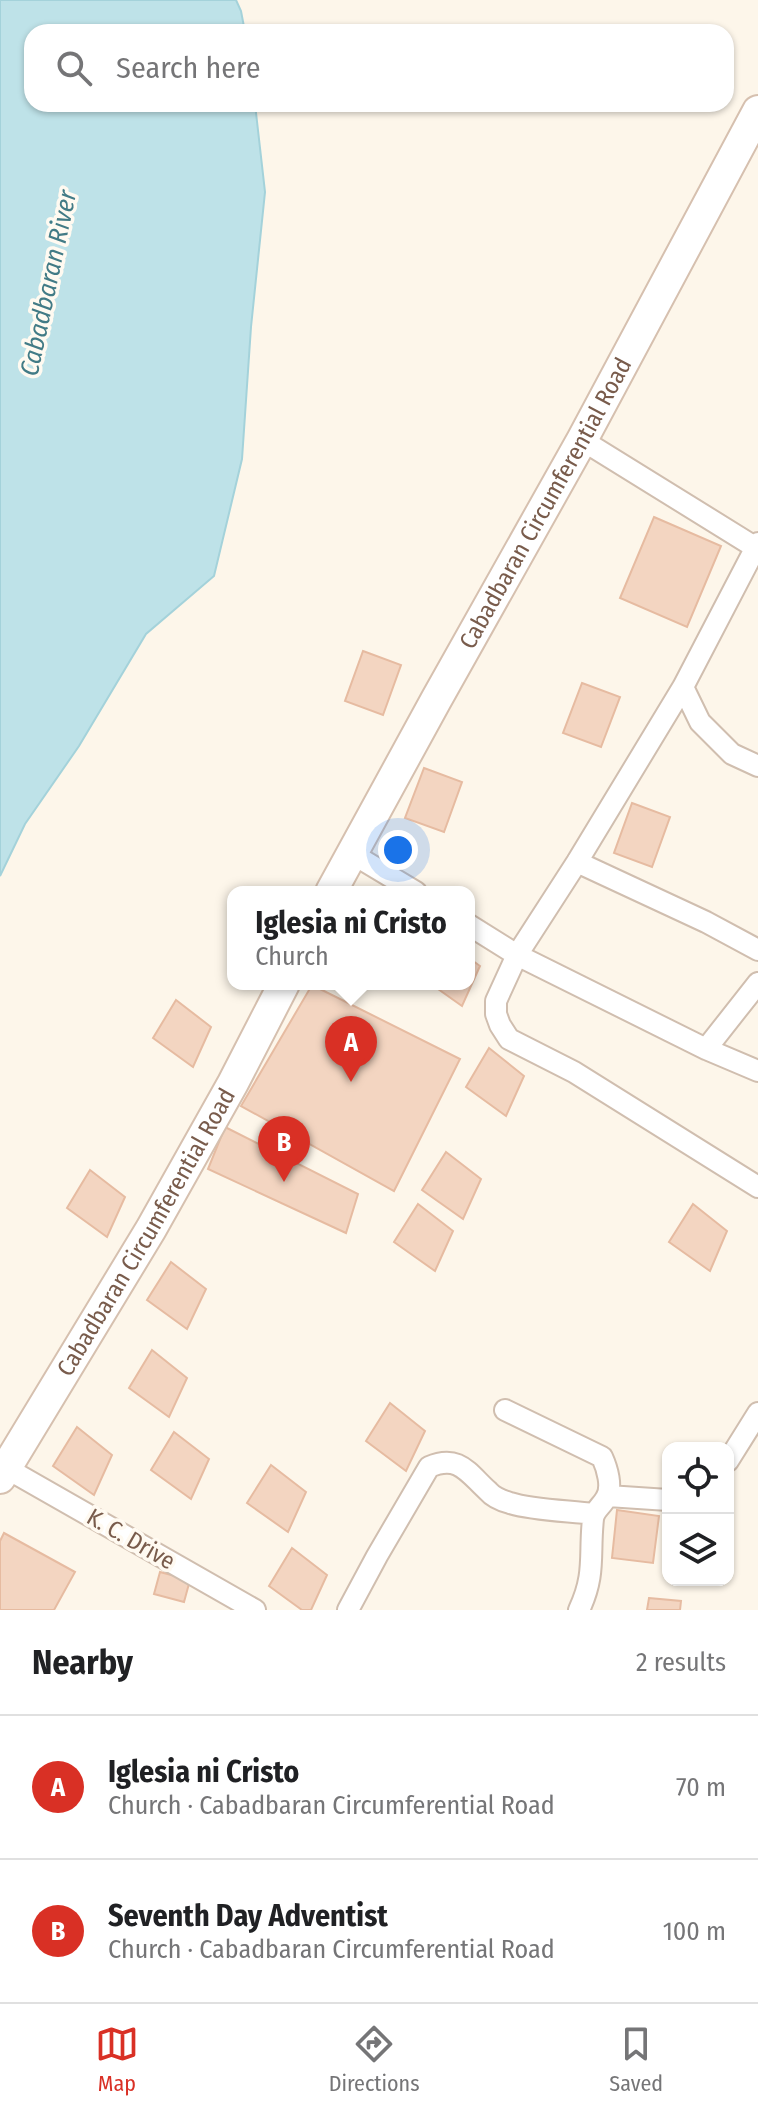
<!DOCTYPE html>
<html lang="en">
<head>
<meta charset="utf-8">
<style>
	body { margin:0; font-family:"Fira Sans Condensed",sans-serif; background:#f2f2f2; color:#202124 }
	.controls { position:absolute; right:24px; bottom:24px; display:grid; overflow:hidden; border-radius:16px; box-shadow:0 2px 6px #0004 }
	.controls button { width:72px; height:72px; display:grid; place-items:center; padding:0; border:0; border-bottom:2px solid #e0e0e0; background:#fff; color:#202124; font:40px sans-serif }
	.you { position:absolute; left:398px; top:850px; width:28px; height:28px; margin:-20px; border:6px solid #fff; border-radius:50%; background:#1a73e8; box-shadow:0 0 0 12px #1a73e833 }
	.badge { display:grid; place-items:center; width:52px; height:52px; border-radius:50%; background:#d93025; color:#fff; font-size:26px; font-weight:700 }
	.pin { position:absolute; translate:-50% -66px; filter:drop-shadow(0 2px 4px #0008) }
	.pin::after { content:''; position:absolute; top:42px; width:28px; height:24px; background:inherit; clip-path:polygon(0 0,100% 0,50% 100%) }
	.popup { position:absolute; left:227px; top:886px; width:248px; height:104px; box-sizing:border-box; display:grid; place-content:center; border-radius:16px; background:#fff; filter:drop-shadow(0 2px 6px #0005); font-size:26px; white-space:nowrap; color:#757577 }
	.popup b { font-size:30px; color:#202124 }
	.popup::after { content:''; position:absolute; left:50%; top:100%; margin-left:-16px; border:16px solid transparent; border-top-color:#fff }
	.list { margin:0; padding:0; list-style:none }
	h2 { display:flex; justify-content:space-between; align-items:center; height:104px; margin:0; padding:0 32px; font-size:34px }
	h2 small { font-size:26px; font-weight:400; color:#757577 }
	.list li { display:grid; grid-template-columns:52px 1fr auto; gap:24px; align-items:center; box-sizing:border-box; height:144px; padding:0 32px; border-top:2px solid #e0e0e0 }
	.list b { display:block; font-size:30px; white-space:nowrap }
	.list p { margin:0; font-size:26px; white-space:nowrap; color:#757577 }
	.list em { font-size:26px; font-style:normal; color:#757577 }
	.icon { flex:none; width:44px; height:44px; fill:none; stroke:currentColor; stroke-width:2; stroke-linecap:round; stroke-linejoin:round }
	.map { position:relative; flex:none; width:758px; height:1610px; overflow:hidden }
	.search { position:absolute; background:#fff; box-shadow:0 2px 6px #0004; left:24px; right:24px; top:24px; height:88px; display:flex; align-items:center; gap:20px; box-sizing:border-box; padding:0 28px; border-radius:24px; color:#757577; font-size:30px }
	.sheet { height:392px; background:#fff }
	nav { display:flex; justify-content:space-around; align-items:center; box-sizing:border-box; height:112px; border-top:2px solid #e0e0e0; background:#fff; font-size:22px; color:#757577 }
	nav a { display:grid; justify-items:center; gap:4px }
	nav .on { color:#d93025 }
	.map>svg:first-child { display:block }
</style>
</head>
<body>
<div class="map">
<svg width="758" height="1610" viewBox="0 0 758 1610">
	<rect width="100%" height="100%" fill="#fdf6ea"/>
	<!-- water -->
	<path fill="#bee2e8" stroke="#a4d2da" stroke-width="2" d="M0,0H236L241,11L245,32H32V104H255L265,192L251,327L242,459L214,576L146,634L79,746L25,824L0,876Z"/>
	<!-- building -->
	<path fill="#f3d5c1" stroke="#e6bba1" stroke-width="2" d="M654,517L721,546L687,627L620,598Z
		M363,651L401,665L383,715L345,701Z
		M582,683L620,697L601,747L563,733Z
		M424,768L462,782L444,832L405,818Z
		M632,803L670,817L652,867L614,853Z
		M469,958L480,966L462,1006L431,984H469Z
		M312,985L460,1059L394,1191L241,1106Z
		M176,1000L211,1027L193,1067L153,1038Z
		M489,1048L524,1076L506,1116L466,1087Z
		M225,1127L358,1194L346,1233L208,1169Z
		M446,1152L481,1179L463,1219L422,1190Z
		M90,1170L125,1197L107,1237L67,1208Z
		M418,1204L453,1231L435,1271L394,1242Z
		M693,1204L727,1231L710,1271L669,1242Z
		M171,1262L206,1289L187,1329L147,1300Z
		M152,1350L187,1378L169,1417L129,1388Z
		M390,1403L425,1431L406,1471L366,1441Z
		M77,1427L112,1455L94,1495L53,1466Z
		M174,1432L209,1459L191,1499L151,1470Z
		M271,1465L306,1492L288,1532L247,1503Z
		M617,1510L659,1516L653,1563L612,1558Z
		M4,1533L75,1572L54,1610H0V1541Z
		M292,1548L327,1575L311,1610H302L269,1586Z
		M160,1572L190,1580L184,1602L154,1594Z
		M649,1598L681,1601L680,1610H647Z"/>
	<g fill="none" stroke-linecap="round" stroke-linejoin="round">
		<defs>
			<path id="street" d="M582,440L758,549
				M758,543L683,687L577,862L517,955L496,1001V1014L500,1025L509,1039L574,1072L758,1187
				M683,687L700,722L732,754L758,766
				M351,853L416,892
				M577,862L706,922L758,950
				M469,925L517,955L706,1049L758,1071
				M706,1049L758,983
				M505,1410L602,1457C607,1468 613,1487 606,1498C602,1506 594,1510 593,1519C589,1555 596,1574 579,1610
				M728,1461L758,1413
				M6,1468L255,1610
				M608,1496L668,1500
				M348,1610L377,1556L429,1467C459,1454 468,1473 488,1491C493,1497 503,1501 510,1503C531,1510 570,1511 593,1514"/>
			<g id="secondary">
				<path id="s1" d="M331,892L436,700L582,440L758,111"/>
				<path id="s2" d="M0,1478L151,1229L233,1083L284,984"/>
			</g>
		</defs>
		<!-- street casing -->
		<use href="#street" stroke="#d0beaf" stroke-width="24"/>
		<!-- secondary casing -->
		<use href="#secondary" stroke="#d6c0af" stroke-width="34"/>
		<!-- street -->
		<use href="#street" stroke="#fff" stroke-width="20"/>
		<!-- secondary -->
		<use href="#secondary" stroke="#fff" stroke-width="30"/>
	</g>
	<g text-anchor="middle" stroke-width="7" stroke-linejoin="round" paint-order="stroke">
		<!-- street labels -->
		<g font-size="24" fill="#795c4c" stroke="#fffaf1">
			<text dy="8" stroke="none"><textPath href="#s1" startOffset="444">Cabadbaran Circumferential Road</textPath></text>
			<text dy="8" stroke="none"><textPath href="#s2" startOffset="286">Cabadbaran Circumferential Road</textPath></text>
			<text transform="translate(131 1539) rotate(30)" y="8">K. C. Drive</text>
		</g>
		<!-- water labels -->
		<g font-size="26" font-style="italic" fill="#427b86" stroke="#fffaf1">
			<text transform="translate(48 283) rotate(-78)" y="9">Cabadbaran River</text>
		</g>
	</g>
</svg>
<div class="controls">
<button><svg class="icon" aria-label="locate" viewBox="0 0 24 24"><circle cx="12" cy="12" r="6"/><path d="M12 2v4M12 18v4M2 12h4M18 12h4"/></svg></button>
<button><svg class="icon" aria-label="layers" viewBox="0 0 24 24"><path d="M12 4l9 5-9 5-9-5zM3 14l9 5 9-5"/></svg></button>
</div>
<div class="you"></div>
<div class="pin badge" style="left:351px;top:1082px">A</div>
<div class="popup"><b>Iglesia ni Cristo</b>Church</div>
<div class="pin badge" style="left:284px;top:1182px">B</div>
<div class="search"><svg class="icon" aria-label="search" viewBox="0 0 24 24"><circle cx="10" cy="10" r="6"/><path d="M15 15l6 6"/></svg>Search here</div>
</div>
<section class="sheet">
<h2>Nearby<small>2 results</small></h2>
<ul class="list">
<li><span class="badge">A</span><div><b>Iglesia ni Cristo</b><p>Church · Cabadbaran Circumferential Road</p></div><em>70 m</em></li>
<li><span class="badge">B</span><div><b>Seventh Day Adventist</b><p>Church · Cabadbaran Circumferential Road</p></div><em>100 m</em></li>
</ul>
</section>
<nav>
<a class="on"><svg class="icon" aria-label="map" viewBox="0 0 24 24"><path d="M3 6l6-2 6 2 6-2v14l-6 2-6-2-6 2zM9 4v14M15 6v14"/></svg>Map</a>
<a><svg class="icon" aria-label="directions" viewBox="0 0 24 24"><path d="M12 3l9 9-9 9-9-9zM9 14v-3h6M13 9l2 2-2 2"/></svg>Directions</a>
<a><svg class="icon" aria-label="saved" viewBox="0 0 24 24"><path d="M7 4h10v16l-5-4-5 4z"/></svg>Saved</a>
</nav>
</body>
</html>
